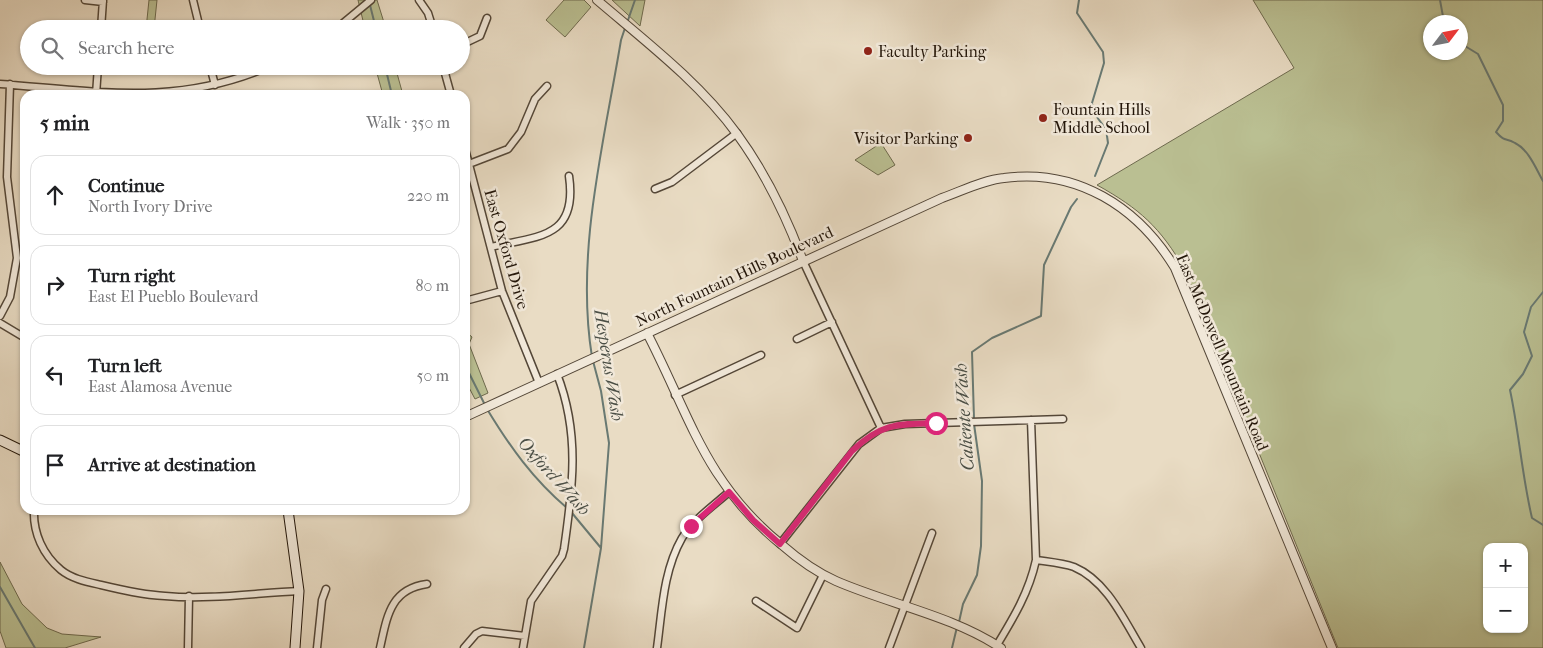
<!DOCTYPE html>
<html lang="en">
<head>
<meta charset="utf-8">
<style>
	body { margin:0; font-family:"IM FELL French Canon",serif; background:#f2f2f2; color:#202124 }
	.controls { position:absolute; right:15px; bottom:15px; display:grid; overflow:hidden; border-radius:10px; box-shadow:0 1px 4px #0004 }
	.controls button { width:45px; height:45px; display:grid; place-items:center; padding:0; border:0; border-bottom:1px solid #e0e0e0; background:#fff; color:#202124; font:25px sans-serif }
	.compass { position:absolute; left:1423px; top:15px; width:45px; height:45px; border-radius:50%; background:#fff; box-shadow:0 1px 4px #0004; rotate:58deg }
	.stop { position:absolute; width:15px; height:15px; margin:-11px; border:4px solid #db2777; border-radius:50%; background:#fff }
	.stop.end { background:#db2777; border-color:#fff; box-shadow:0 1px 5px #0008 }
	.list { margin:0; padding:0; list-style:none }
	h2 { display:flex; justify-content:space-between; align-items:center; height:65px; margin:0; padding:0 20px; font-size:21px }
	h2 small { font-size:16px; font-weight:400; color:#757577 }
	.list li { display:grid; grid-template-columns:32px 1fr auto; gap:15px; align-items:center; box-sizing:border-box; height:80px; margin:0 10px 10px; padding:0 10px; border:1px solid #e0e0e0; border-radius:15px }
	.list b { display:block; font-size:19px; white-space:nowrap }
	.list p { margin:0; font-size:16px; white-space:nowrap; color:#757577 }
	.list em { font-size:16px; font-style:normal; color:#757577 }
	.icon { flex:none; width:28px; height:28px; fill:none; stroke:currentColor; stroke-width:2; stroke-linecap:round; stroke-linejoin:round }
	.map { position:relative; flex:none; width:1543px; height:648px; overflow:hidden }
	.search { position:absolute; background:#fff; box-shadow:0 1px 4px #0004; left:20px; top:20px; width:450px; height:55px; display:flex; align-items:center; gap:12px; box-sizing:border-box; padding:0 18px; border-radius:28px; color:#757577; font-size:19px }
	.panel { position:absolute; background:#fff; box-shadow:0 1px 4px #0004; left:20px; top:90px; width:450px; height:425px; border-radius:15px }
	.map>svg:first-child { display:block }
</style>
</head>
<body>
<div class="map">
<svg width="1543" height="648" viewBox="0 0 1543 648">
	<rect width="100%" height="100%" fill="#e9dcc4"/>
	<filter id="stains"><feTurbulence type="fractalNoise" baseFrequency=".004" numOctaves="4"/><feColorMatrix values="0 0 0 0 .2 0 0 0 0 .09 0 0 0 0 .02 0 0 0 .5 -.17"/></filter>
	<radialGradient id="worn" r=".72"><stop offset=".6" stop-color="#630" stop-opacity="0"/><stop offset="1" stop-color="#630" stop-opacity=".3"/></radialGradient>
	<!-- green -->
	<path fill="#babf92" stroke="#6e6a4e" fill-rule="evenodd" d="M149,0H157L154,29H146Z
		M358,0H377L386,29H365Z
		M564,0H584L591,7L565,37L546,20Z
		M612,0H645L640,26Z
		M1253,0H1543V648H1338L1185,270C1160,227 1140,209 1097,185L1294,68ZM1430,22H1460V52H1430ZM1487,547H1524V629H1487Z
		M375,66H395L403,95H383Z
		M881,143L895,165L878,175L855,160Z
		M465,331L472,337L469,344L488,393L475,399L465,380Z
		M0,562L22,604L47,628L62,634L101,637L65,648H6L0,631Z"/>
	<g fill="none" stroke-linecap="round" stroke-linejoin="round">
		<!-- stream -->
		<path stroke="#697972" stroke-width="2" d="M1079,0L1077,13L1103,52L1104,63L1092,103L1093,112L1106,129L1108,143L1095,176
			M1440,0L1444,22
			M370,5L376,29
			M627,23L635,0
			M1460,43L1478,54L1503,105V121L1496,132C1506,143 1505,137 1515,143C1529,150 1536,169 1543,181
			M385,66L392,95
			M1543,292L1531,307L1524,332L1532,356L1523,374L1510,390C1519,432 1522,476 1532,518L1543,525
			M592,357C575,253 604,143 621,40L625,28
			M465,365L485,405
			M487,409C510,447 533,479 567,508
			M974,419L972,352L992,338L1041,316L1044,265L1071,207L1077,199
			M572,513L601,548
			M0,587L35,648
			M959,622L963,604L977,575L981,546L982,481L974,424
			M584,648L601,548L609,443L601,391L593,361
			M952,648L957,627"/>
		<defs>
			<path id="minor" d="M85,0L103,2
				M193,0L200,29
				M419,0L428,13L433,29
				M101,29L103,0
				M336,29L371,0
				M461,45L480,36L487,18
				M210,66L215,85
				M443,66L451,95
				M0,84C96,91 177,107 270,66
				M96,95L98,66
				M465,149L502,291L539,383
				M469,164L508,149L521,132L535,99L547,86
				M655,189L672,182L737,133
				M491,247C539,236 578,238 569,176
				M803,261L881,428
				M465,301L502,291
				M0,316L10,297L17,258L7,177L10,84
				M0,323L25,338
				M797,339L832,322
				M675,395L761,355
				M34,510C33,533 43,555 61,570C72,579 88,582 101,585C122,590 143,595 165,596C209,600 255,593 299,591
				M780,544L859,444L881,428L905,424L1063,419
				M1036,560C1049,562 1062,563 1074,567C1107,581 1124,620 1141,648
				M756,601L797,628L823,575
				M997,645C1014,617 1029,592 1036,560L1031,420
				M188,648L189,596
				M317,648L322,600L326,589
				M380,648C387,617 390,589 427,584
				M464,648L476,634L482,631L525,636
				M523,648L531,601L562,556L564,549C573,487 580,433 557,374
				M657,648C662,612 663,571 682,538C693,520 713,506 729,492
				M889,648L932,533"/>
			<path id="tertiary" d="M597,0C645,41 699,82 737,134C764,171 787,218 803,261
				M647,333C690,416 705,483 782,545C798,559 816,572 836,581C889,604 953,616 1001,648
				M465,417L942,198C962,191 983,180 1004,178C1077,168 1138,207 1175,268L1332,648"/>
			<path id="secondary" d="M0,440L25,452
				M288,510L299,591L295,648"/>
		</defs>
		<!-- minor casing -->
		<use href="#minor" stroke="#544738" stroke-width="9"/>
		<!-- tertiary casing -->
		<use href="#tertiary" stroke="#544738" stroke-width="10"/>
		<!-- secondary casing -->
		<use href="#secondary" stroke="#221509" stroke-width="11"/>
		<!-- minor -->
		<use href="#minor" stroke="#f1e8d9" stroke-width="6"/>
		<!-- tertiary -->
		<use href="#tertiary" stroke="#f1e8d9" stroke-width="8"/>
		<!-- secondary -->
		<use href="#secondary" stroke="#f1e8d9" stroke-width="9"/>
	</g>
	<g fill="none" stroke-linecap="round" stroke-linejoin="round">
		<!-- route -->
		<path stroke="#db2777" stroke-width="6" d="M691,526L729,492L753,520L780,544L852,451C881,423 898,424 936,423"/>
	</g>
	<!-- markers -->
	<g fill="#8f2418" stroke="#f1e8d9" stroke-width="2">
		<circle cx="868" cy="51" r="5"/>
		<circle cx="1043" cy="118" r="5"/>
		<circle cx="968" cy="138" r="5"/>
	</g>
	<g text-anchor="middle" stroke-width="5" stroke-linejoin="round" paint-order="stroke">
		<!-- poi labels -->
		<g font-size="16" fill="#221509" stroke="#f1e8d9" text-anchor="start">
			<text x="878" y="57">Faculty Parking</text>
			<text x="1053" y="115">Fountain Hills<tspan x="1053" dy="18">Middle School</tspan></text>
			<text x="958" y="144" text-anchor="end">Visitor Parking</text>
		</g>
		<!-- street labels -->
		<g font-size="16" fill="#221509" stroke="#f1e8d9">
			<text transform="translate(507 249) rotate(74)" y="6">East Oxford Drive</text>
			<text transform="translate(734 276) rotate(-25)" y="6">North Fountain Hills Boulevard</text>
			<text transform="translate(1223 352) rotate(67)" y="6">East McDowell Mountain Road</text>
		</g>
		<!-- water labels -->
		<g font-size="18" font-style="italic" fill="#4b4f46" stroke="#f1e8d9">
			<text transform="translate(609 365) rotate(81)" y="6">Hesperus Wash</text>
			<text transform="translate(964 417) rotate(-94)" y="6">Caliente Wash</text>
			<text transform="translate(554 476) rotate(48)" y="6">Oxford Wash</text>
		</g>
	</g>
	<rect width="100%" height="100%" filter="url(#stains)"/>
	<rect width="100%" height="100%" fill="url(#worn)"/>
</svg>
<div class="controls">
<button>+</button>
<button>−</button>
</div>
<svg class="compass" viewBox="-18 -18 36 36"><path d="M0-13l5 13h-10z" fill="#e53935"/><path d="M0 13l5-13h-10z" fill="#757577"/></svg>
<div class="stop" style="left:936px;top:423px"></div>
<div class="stop end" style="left:691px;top:526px"></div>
<div class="search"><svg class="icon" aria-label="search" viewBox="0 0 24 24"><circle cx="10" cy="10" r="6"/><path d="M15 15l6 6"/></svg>Search here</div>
<section class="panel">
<h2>5 min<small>Walk · 350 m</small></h2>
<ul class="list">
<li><svg class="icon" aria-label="ahead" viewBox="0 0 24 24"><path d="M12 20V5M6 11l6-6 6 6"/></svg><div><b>Continue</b><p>North Ivory Drive</p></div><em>220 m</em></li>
<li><svg class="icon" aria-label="right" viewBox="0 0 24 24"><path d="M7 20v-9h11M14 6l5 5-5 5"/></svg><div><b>Turn right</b><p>East El Pueblo Boulevard</p></div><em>80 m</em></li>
<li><svg class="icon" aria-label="left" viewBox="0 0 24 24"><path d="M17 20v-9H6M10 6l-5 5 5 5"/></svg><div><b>Turn left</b><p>East Alamosa Avenue</p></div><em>50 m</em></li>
<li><svg class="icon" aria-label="arrive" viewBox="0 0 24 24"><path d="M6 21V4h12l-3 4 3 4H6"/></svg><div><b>Arrive at destination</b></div></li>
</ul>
</section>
</div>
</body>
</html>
